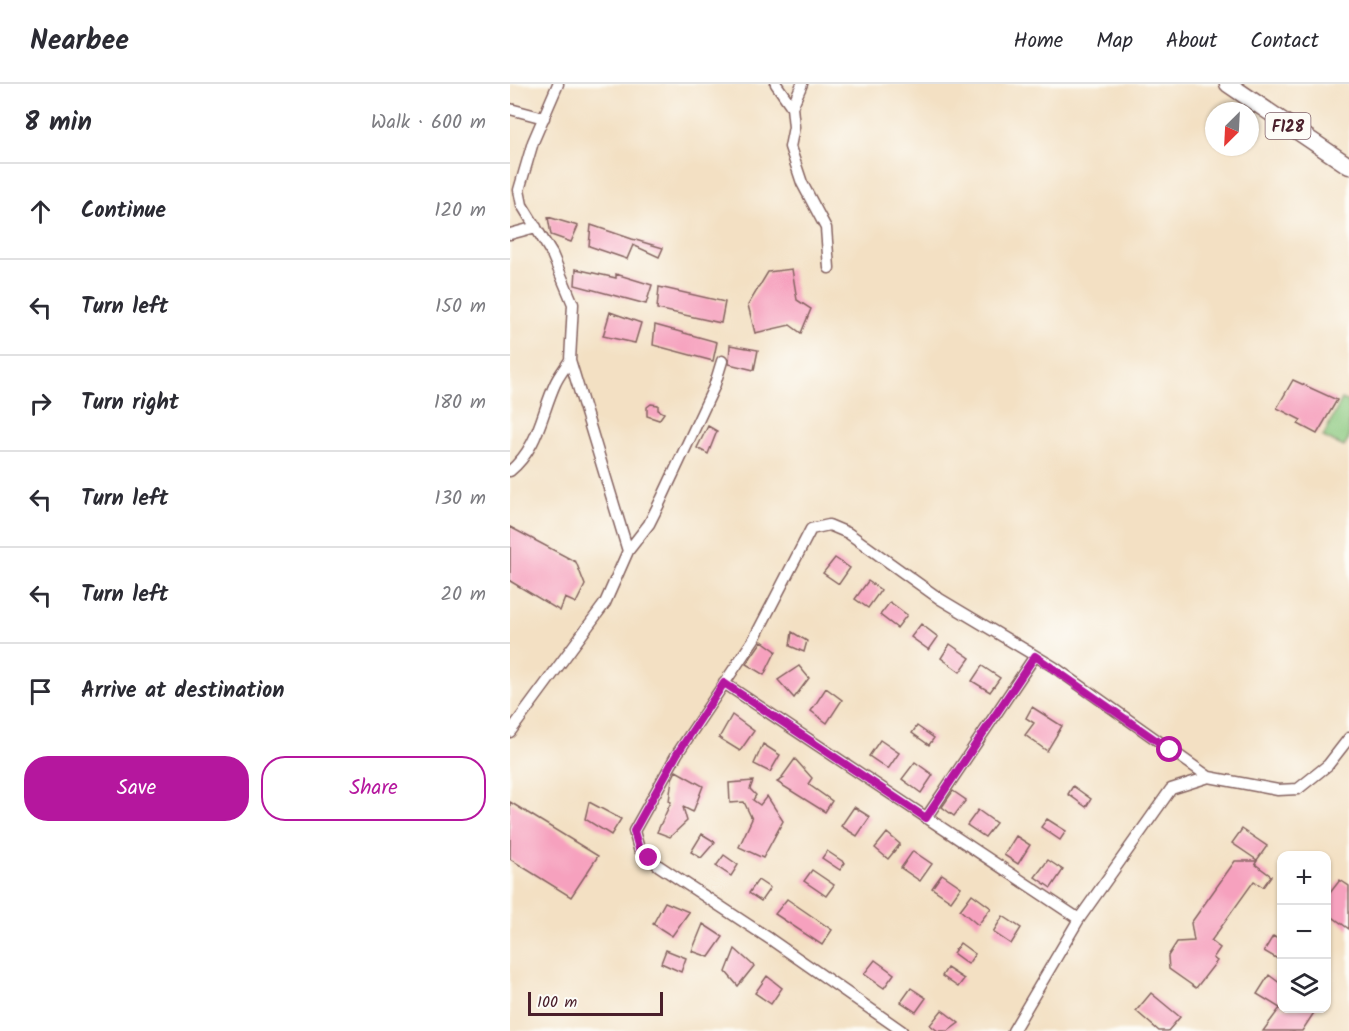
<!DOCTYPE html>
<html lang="en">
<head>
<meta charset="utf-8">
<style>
	body { margin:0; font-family:Kalam,sans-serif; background:#f7f7f7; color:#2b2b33 }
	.controls { position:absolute; right:18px; bottom:18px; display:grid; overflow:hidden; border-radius:12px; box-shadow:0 2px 4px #0004 }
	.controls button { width:54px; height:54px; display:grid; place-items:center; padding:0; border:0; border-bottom:2px solid #e1e1e2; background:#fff; color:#2b2b33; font:30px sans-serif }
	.compass { position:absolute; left:695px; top:18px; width:54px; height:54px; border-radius:50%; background:#fff; box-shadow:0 2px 4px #0004; rotate:204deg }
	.scale { position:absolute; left:18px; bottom:15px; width:135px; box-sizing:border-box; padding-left:6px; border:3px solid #4a1f2b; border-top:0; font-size:16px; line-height:21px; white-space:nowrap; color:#4a1f2b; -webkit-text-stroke:4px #fdfcf7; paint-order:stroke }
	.stop { position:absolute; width:18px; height:18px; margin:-14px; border:4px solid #b5179e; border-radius:50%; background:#fff }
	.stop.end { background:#b5179e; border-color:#fff; box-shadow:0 2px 6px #0008 }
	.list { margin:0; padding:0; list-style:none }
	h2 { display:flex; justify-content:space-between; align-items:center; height:78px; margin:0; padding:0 24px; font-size:26px }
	h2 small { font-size:20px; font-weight:400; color:#7c7c81 }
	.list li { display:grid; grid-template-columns:39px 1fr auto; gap:18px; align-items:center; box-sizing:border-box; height:96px; padding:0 24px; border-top:2px solid #e1e1e2 }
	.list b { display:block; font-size:22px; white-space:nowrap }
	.list em { font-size:20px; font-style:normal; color:#7c7c81 }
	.actions { display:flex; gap:12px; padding:18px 24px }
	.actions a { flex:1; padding:14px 0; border:2px solid #b5179e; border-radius:24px; text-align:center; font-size:21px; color:#b5179e }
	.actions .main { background:#b5179e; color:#fff }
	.icon { flex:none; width:33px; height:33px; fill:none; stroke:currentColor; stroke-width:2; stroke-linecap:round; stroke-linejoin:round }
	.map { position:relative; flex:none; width:839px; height:947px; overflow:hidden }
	header { display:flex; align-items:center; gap:36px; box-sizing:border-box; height:84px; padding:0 30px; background:#fff; border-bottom:2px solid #e1e1e2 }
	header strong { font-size:28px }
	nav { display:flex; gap:33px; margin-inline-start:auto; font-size:21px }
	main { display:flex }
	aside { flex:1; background:#fff }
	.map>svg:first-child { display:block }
</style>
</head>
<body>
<header>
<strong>Nearbee</strong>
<nav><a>Home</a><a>Map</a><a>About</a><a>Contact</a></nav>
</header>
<main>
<aside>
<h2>8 min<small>Walk · 600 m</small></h2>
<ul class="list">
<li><svg class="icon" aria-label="ahead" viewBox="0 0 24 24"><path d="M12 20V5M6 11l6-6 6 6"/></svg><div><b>Continue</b></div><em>120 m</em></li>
<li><svg class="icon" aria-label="left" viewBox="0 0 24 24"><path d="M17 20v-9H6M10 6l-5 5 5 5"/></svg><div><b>Turn left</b></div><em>150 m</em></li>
<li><svg class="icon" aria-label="right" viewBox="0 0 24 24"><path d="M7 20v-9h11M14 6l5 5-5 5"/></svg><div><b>Turn right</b></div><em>180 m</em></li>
<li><svg class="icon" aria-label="left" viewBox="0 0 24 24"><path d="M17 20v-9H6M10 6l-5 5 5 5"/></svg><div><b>Turn left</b></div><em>130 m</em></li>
<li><svg class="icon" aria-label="left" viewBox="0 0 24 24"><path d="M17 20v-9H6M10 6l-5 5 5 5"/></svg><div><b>Turn left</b></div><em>20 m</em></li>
<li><svg class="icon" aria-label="arrive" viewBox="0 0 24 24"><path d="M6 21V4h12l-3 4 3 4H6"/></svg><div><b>Arrive at destination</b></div></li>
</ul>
<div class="actions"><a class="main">Save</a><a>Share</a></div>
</aside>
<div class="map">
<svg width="839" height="947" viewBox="0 0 839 947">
	<rect width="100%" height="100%" fill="#fdfcf7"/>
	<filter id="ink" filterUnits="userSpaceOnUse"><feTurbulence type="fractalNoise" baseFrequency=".0167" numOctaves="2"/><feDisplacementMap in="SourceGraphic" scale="12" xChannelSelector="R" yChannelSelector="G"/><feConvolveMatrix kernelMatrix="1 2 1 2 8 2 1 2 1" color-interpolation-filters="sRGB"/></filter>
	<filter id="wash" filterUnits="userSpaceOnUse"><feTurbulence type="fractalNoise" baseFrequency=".008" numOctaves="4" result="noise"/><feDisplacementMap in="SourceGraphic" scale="24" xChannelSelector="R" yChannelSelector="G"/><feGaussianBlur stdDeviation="1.35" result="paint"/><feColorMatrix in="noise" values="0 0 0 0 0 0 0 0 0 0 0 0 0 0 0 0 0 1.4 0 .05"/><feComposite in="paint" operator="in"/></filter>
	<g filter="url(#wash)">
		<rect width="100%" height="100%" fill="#f3e0c3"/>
		<!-- green -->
		<path fill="#8ac87e" stroke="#6a7454" stroke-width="1.5" d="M832,315L839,318V355L834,363L813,353Z"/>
		<g id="blocks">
			<!-- building -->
			<path fill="#f6a1be" d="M38,133L68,142L61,158L41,151Z
				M81,141L122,155L153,164L149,173L123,161L117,175L79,162Z
				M66,185L106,194V190L142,201L136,220L65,201Z
				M282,185L287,216L301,225L291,249L280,241L245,249L238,221L258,188Z
				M149,203L215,218L211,239L147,225Z
				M100,228L131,239L125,259L93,252Z
				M145,241L207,258L203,277L143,261Z
				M220,261L248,266L244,286L219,280Z
				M783,296L827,316L807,350L788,340L791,336L767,324Z
				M141,320L148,321V326L154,329L149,336L137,332V323Z
				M198,342L207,347L198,370L187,364Z
				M0,443L66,478L75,501L66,519L55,514L50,527L0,497Z
				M325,474L340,484L329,500L313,489Z
				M358,497L371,506L358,524L345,515Z
				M380,518L397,531L387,544L370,531Z
				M411,540L428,553L419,566L401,553Z
				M282,548L297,557L294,568L280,562Z
				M252,557L266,567L254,591L236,580Z
				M440,560L460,574L450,588L431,574Z
				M289,582L299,594L284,614L268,596Z
				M472,582L490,594L480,608L462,597Z
				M316,604L332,616L317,639L301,627Z
				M522,623L552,642L537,667L515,651L524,639L516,634Z
				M222,631L244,647L230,667L209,654Z
				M407,642L424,654L419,661L402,649Z
				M370,656L389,669L378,685L359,672Z
				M253,660L270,671L260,688L244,680Z
				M285,675L302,694L298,700L322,717L315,728L267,698L274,694L272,693Z
				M405,678L423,691L411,709L392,695Z
				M166,687L193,702L183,728L173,723L177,737L160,753L147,748L161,718L159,717L162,695Z
				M243,697L240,705L246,711L243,716L250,721L257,712L273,737L253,774L229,763L242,735L234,718L220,719L219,699Z
				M563,702L581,715L576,723L558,710Z
				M443,707L456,716L444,732L432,723Z
				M0,718L88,772L61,813L0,775Z
				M79,718L111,735L101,751L75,735Z
				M344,723L360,733L347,752L331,742Z
				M468,726L486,739L475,753L457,741Z
				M537,735L556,747L550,756L531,743Z
				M732,745L757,762L747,776L722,759Z
				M377,749L390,760L378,775L365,764Z
				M192,750L205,758L191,774L181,768Z
				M506,752L520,761L508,780L494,771Z
				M317,767L335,779L330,786L312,774Z
				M403,767L422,780L410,797L391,784Z
				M214,771L228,781L221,792L206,782Z
				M538,776L553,786L541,804L525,793Z
				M725,777H747L745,780L761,792L753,803L744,797L701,857L710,864L703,874L707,877L686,904L659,885L658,872L667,858L684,857L681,839Z
				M302,786L324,801L316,812L294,797Z
				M432,790L451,803L441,817L422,804Z
				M248,796L260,804L251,817L239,809Z
				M830,796L839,802V845L816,828V814Z
				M462,810L481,824L468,841L450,826Z
				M277,815L322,846L312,861L265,830Z
				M155,818L179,828L162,852L143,840Z
				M493,832L511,844L501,860L483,848Z
				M193,840L213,853L199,873L182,867Z
				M763,852L771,857V877L754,867Z
				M450,859L465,870L458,880L443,869Z
				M225,865L244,882L228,902L216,888Z
				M156,866L176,874L171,888L151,879Z
				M365,876L384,890L374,904L354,890Z
				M437,884L454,895L448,903L432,892Z
				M759,891L771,900V924H807L792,947H753L770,924L747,910Z
				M257,892L272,904L261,920L245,909Z
				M401,904L416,914L406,928L391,918Z
				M641,909L670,933L658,947H649L626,927Z
				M432,926L449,939L438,947H428L420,941Z"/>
		</g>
	</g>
	<g filter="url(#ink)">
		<use href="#blocks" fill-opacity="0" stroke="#856360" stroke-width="1.5"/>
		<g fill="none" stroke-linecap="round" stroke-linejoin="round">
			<defs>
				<path id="street" d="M48,0L23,58L9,106L12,121L42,170L63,220L60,276L118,467
					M266,0L282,23
					M292,0L282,23L284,43L280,63L292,99L316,144L319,184
					M0,25L34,34
					M0,150L26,143
					M0,387C28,364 31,331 45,300C49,291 55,284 60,276
					M214,599L569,835
					M0,648L95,519L118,467L139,440L151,416L204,303L212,277
					M416,734L525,572
					M392,947L260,855L149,782L129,765L124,747L167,670L244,555L301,445L319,441L338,449L430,515L544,583L699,693L768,706L788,705L818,681L839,654
					M503,947L569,835L661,705L699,693"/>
				<path id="primary" d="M718,0L839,82"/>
			</defs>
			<!-- street casing -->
			<use href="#street" stroke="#856360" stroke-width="13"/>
			<!-- primary casing -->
			<use href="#primary" stroke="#856360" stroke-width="19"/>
			<!-- street -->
			<use href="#street" stroke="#fff" stroke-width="10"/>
			<!-- primary -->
			<use href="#primary" stroke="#fff" stroke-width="16"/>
		</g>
	</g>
	<g fill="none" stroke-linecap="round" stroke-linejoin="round" filter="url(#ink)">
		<!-- route -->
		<path stroke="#b5179e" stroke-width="8" d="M139,774L129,765L124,747L167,670L214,599L416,734L525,572L660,666"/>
	</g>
	<g text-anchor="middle" stroke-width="6" stroke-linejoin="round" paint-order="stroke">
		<!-- shield labels -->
		<rect fill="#fdfcf7" stroke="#806168" stroke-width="1.5" x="755.5" y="29" width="45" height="26" rx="4.5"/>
		<g font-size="16" font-weight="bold" fill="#4a1f2b">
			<text x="778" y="48">F128</text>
		</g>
	</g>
</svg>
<div class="controls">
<button>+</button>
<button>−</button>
<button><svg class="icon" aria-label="layers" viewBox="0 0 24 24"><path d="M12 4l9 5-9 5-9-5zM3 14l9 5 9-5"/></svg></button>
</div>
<svg class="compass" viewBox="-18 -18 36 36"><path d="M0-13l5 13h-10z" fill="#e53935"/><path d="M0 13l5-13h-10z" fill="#7c7c81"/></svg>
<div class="scale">100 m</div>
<div class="stop" style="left:660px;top:666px"></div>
<div class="stop end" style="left:139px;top:774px"></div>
</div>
</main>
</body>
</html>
